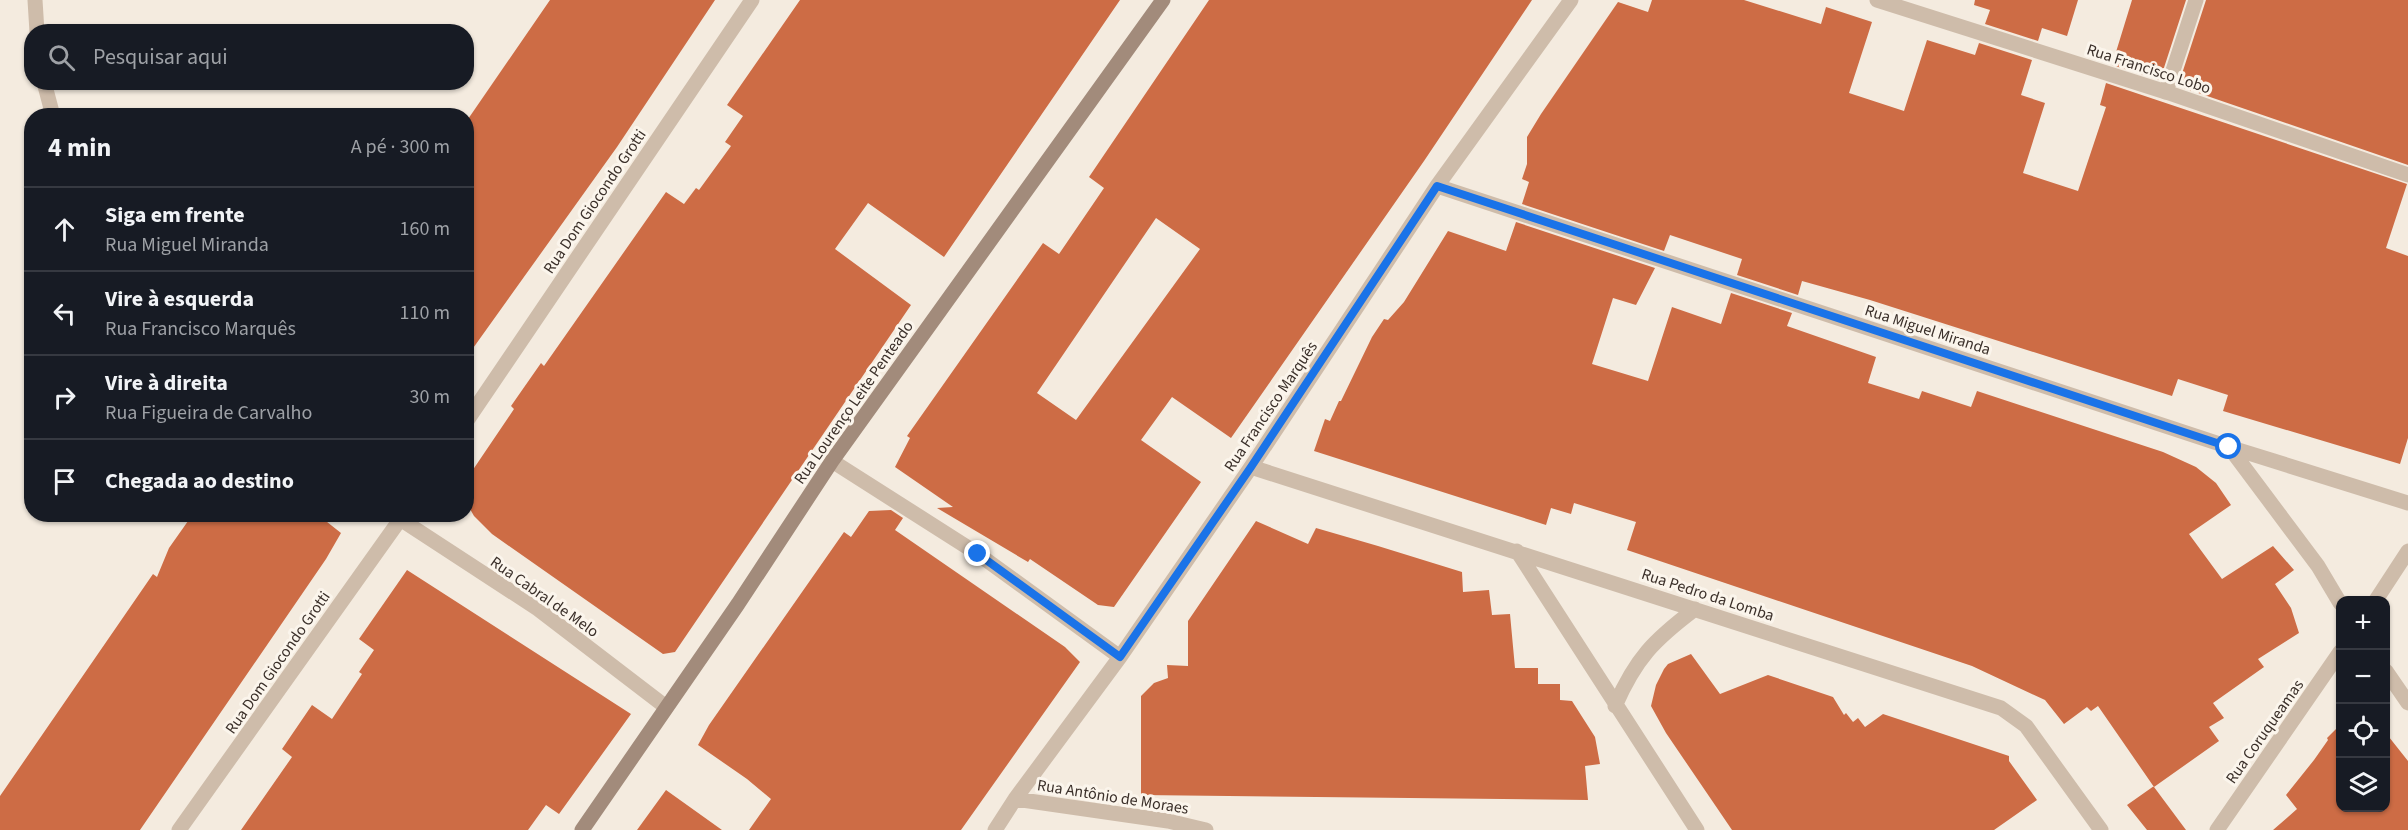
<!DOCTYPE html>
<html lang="pt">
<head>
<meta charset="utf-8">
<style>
	body { margin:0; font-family:"Source Sans 3",sans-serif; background:#242831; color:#f1f3f6 }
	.controls { position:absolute; right:18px; bottom:18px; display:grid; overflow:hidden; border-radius:12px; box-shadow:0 2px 4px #0004 }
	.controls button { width:54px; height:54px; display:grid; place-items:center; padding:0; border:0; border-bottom:2px solid #363941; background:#171b24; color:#f1f3f6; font:30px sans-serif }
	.stop { position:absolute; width:18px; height:18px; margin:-14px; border:4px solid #1a73e8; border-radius:50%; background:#fff }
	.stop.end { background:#1a73e8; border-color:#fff; box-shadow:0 2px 6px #0008 }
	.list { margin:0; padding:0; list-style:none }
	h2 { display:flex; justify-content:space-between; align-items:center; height:78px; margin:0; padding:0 24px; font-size:26px }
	h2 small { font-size:20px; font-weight:400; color:#9ea1a6 }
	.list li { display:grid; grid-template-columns:39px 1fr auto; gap:18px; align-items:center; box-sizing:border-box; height:84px; padding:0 24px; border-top:2px solid #363941 }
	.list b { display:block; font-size:22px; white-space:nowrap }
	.list p { margin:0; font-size:20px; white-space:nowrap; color:#9ea1a6 }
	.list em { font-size:20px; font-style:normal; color:#9ea1a6 }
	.icon { flex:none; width:33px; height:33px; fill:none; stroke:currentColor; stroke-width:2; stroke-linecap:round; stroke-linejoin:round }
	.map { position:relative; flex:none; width:2408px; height:830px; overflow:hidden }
	.search { position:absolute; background:#171b24; box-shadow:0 2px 4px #0004; left:24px; top:24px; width:450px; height:66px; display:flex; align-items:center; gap:15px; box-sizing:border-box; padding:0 21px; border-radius:24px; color:#9ea1a6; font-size:22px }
	.panel { position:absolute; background:#171b24; box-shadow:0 2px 4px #0004; left:24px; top:108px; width:450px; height:414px; border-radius:24px }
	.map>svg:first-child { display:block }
</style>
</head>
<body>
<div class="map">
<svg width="2408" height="830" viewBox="0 0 2408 830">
	<rect width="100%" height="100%" fill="#f4ebdf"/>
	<!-- building -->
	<path fill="#cd6c45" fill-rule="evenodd" d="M550,0H715L617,147L466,358V122Z
		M800,0H1120L944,257L868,203L835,249L911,305L675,652L663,654L492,534L474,516L466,502V480L514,409L511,406L541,363L544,366L666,192L684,204L696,188L699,190L731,146L725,142L743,116L727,105Z
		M1209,0H1532L1424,161L1231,438L1172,397L1141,440L1201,482L1114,607L1098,605L1030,559L1028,562L937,508L953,507L895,467L910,438L907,436L1043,243L1059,254L1104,188L1089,177ZM1156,218L1200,249L1076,420L1037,393Z
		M1652,0H1744L1821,24L1826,7L1872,22L1849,93L1904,111L1927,40L1975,55L1979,43L2032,60L2021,95L2045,103L2023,173L2078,191L2106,107L2100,105L2106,83L2407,184L2386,248L2408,256V438L2400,464L2223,411L2228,395L2178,379L2172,396L1870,300L1802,281L1798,295L1737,275L1742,259L1670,235L1664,251L1522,204L1529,182L1522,179L1527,164V137L1541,114L1618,2L1648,12Z
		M1975,0H2078L2067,36L2042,28L2038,41L1985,24L1990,10L1974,5Z
		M2132,0H2186L2160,80L2112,65Z
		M2206,0H2408V165L2178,86Z
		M1516,222L1655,268L1636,305L1613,298L1592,364L1648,381L1672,307L1721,324L1731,293L1792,313L1787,326L1876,357L1868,383L1919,399L1922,391L1971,407L1977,391L2163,452L2196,467L2216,483L2231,505L2189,534L2222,579L2273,546L2294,570L2275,584L2291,608L2299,633L2258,659L2264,667L2213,703L2224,718L2209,727L2219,741L2154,787L2098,706L2091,711L2087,707L2064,724L2045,700L1972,666L1627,550L1636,522L1574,503L1571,514L1551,508L1546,525L1314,451L1325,419L1330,421L1339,401H1341L1372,337L1384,319L1388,320L1404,302L1448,231L1506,251Z
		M891,510L903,518L895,530L1065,647L1080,662L961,830H749L771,799L747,779L698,745L709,725L844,532L851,537L869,511Z
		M193,514H317L341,533L326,559L140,830H0V796L153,574L157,577L169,548Z
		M1256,521L1308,544L1316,528L1378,546L1462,572L1463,592L1489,590L1492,615L1510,614L1515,668H1538V684H1560V700L1572,701L1595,737L1600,764L1585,766L1588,800L1141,795V696L1154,683L1168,678L1167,665L1188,666V621Z
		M407,570L631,714L559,814L546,805L528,830H241L292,757L282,749L312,705L332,719L362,674L359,672L374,650L359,639Z
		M1691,654L1720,694L1768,675L1833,697L1844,715L1846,713L1853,722L1858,718L1865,727L1883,714L2009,756V761L2037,800L1994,830H1732L1666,733L1651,706L1656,685L1664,669L1668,664Z
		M2340,725V807H2385V732L2408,761V830H2273L2297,809L2286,795L2314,760L2328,740L2327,738Z
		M2154,786V787L2186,830H2147L2127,805Z
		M666,790L722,830H637Z"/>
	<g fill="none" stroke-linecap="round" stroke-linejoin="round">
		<!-- service -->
		<path stroke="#cebcaa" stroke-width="15" d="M2166,92L2196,0"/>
		<!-- minor -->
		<path stroke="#cebcaa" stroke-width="15" d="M35,0L37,32
			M1877,0L2166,92L2408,175
			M44,82L53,116
			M1437,186L2229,447L2408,503
			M466,422L752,0
			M2229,447L2318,566L2340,603
			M832,461L978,554L1120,657
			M1251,467L2001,708L2026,726L2101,830
			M394,515L538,609L666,707
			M1517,551L1697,830
			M2376,600L2408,551
			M2386,671L2408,703
			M1615,706C1636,658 1654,640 1695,609
			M1015,799L1168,821L1206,830
			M179,830L404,514
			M995,830L1015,799L1120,657L1251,467L1437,186L1571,0
			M2217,830L2340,652"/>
		<!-- secondary -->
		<path stroke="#a28b7b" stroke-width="15" d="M582,830L738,604L832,461L1163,0"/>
	</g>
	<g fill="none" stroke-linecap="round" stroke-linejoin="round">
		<!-- route -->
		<path stroke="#1a73e8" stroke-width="8" d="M978,554L1120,657L1251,467L1437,186L2229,447"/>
	</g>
	<g text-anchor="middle" stroke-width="6" stroke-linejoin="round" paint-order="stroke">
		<!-- street labels -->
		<g font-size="16" fill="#3b302a" stroke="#fbf5ec">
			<text transform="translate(2149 68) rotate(18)" y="6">Rua Francisco Lobo</text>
			<text transform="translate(594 201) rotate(-56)" y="6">Rua Dom Giocondo Grotti</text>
			<text transform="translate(1928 329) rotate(18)" y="6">Rua Miguel Miranda</text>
			<text transform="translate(853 402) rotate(-55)" y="6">Rua Lourenço Leite Penteado</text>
			<text transform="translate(1270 406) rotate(-56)" y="6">Rua Francisco Marquês</text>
			<text transform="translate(1708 594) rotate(18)" y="6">Rua Pedro da Lomba</text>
			<text transform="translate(545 596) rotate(35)" y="6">Rua Cabral de Melo</text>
			<text transform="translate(277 662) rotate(-55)" y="6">Rua Dom Giocondo Grotti</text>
			<text transform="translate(2264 731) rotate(-55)" y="6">Rua Coruqueamas</text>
			<text transform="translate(1113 796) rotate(9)" y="6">Rua Antônio de Moraes</text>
		</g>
	</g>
</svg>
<div class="controls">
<button>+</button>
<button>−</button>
<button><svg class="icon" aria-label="locate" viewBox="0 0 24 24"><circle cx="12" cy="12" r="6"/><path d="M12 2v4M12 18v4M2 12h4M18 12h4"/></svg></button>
<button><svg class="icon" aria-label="layers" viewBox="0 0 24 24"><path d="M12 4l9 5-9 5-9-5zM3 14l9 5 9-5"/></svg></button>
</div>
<div class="stop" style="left:2229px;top:447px"></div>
<div class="stop end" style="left:978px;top:554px"></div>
<div class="search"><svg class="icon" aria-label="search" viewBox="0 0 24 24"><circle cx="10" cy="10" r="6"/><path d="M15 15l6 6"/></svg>Pesquisar aqui</div>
<section class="panel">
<h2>4 min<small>A pé · 300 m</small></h2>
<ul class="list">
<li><svg class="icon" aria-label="ahead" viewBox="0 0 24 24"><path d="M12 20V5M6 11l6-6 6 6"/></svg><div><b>Siga em frente</b><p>Rua Miguel Miranda</p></div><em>160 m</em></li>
<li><svg class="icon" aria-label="left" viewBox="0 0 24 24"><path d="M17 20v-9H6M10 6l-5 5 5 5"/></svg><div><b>Vire à esquerda</b><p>Rua Francisco Marquês</p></div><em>110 m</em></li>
<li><svg class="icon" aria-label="right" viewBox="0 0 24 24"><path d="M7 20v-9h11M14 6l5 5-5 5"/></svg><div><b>Vire à direita</b><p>Rua Figueira de Carvalho</p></div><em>30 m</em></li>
<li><svg class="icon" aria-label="arrive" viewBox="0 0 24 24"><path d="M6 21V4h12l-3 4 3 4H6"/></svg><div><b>Chegada ao destino</b></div></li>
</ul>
</section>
</div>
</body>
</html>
